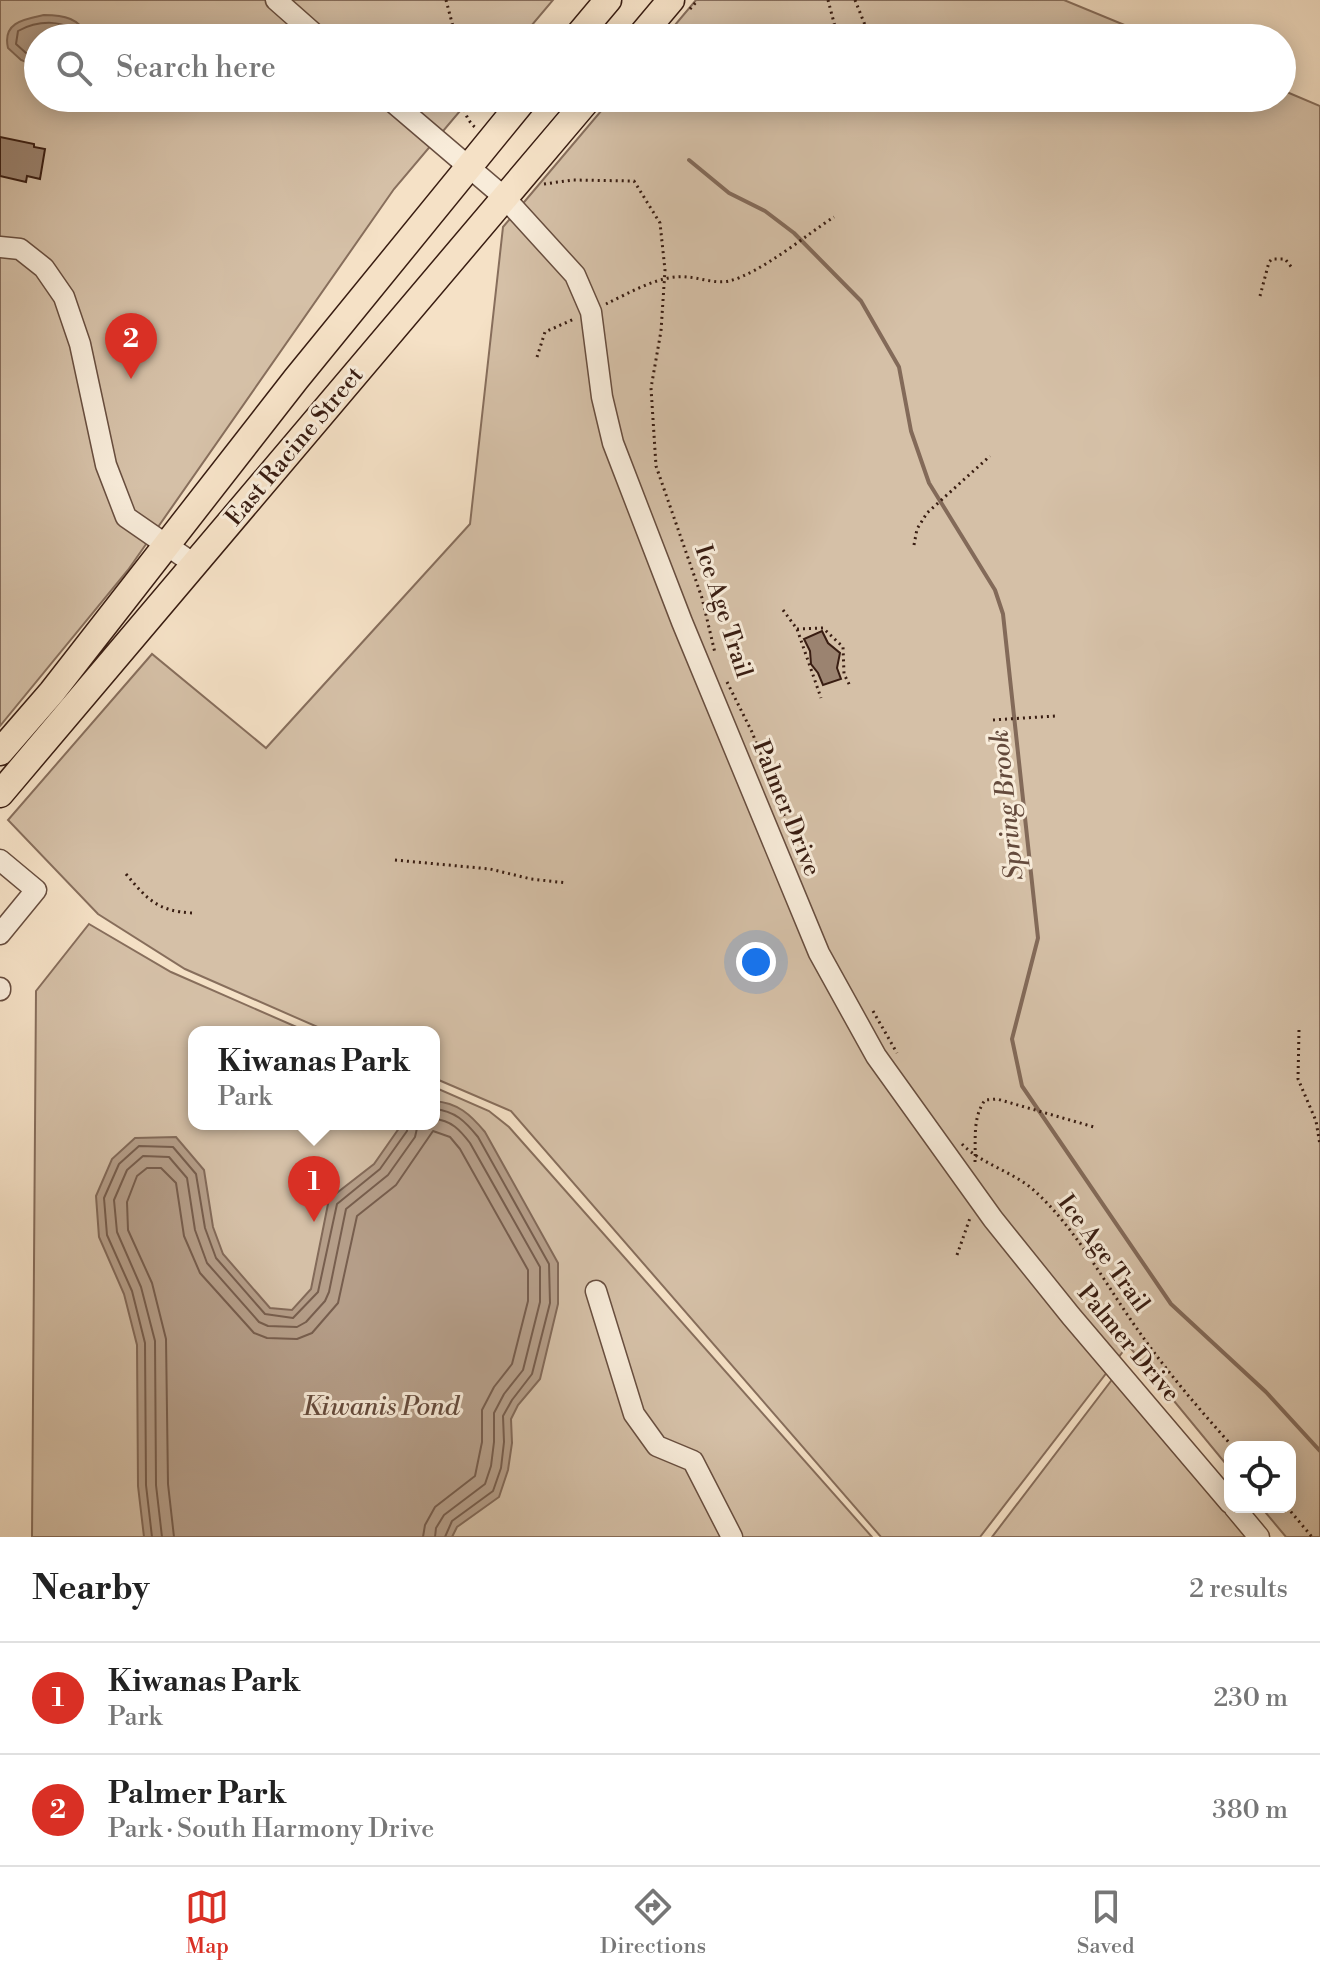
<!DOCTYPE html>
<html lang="en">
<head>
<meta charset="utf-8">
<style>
	body { margin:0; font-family:"Libre Bodoni",serif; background:#f2f2f2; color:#222 }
	.controls { position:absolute; right:24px; bottom:24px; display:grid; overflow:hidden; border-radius:16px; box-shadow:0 4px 20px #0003 }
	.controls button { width:72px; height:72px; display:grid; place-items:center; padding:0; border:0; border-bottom:2px solid #e0e0e0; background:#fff; color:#222; font:40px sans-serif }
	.you { position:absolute; left:756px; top:962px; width:28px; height:28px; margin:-20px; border:6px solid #fff; border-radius:50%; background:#1a73e8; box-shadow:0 0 0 12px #1a73e833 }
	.badge { display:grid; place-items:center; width:52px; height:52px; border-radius:50%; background:#d93025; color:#fff; font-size:26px; font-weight:700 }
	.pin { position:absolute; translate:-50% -66px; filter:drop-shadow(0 2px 4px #0008) }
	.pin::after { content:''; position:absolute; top:42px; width:28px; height:24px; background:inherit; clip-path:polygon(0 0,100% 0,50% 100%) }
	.popup { position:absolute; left:188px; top:1026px; width:252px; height:104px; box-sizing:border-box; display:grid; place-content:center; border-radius:16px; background:#fff; filter:drop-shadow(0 2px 6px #0005); font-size:26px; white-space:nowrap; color:#767676 }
	.popup b { font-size:30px; color:#222 }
	.popup::after { content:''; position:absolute; left:50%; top:100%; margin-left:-16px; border:16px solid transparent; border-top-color:#fff }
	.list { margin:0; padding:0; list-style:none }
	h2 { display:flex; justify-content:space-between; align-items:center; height:104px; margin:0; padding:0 32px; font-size:34px }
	h2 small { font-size:26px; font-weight:400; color:#767676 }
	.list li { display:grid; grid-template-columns:52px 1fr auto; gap:24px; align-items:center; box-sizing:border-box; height:112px; padding:0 32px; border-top:2px solid #e0e0e0 }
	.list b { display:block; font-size:30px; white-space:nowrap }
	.list p { margin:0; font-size:26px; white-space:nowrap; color:#767676 }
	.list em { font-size:26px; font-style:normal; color:#767676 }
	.icon { flex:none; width:44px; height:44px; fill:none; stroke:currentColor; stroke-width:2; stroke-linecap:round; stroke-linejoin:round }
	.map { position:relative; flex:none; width:1320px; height:1537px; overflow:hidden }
	.search { position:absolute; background:#fff; box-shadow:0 4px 20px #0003; left:24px; right:24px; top:24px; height:88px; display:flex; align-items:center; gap:20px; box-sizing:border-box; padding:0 28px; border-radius:44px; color:#767676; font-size:30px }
	.sheet { height:328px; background:#fff }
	nav { display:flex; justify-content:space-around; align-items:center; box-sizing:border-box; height:112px; border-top:2px solid #e0e0e0; background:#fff; font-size:22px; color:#767676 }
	nav a { display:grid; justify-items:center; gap:4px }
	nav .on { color:#d93025 }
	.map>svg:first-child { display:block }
</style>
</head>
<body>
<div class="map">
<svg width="1320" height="1537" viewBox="0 0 1320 1537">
	<rect width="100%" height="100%" fill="#f5e1c6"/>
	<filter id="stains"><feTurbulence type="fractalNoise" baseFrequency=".0025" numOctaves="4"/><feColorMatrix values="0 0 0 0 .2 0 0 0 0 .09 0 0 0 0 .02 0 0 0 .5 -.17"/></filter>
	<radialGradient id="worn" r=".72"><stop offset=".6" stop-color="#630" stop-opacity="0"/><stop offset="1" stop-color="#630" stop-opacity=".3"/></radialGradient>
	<!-- green -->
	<path fill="#d5c0a7" stroke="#876e5c" stroke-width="2" d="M0,0H553L521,38H38V98H471L394,189L128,570L0,726Z
		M696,0H1064L1156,38H664Z
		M1282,90L1320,106V1537H1286L1261,1507H1290V1447H1230V1469L1128,1345L980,1537H881L511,1111L434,1078V1032H329L185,969L98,914L8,820L152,654L266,748L470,524L503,227L612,98H1282Z
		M89,924L171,972L308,1032H194V1124H434V1087L489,1111L509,1127L872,1537H32L36,991Z
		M1114,1377L1247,1537H992Z"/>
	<!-- water -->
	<path fill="#b59e89" stroke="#836a59" stroke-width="2" d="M44,15C63,15 81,18 88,38H38V67L21,60L8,48C2,22 25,19 44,15Z
		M434,1101C458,1103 470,1114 485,1132L558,1263V1304L540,1379L518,1405L511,1419L512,1443L508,1470L499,1497L457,1527L452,1537H144L138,1486L137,1345L124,1294L99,1237L96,1196L112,1159L135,1138L176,1137L204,1170L213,1227L223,1254L270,1308L292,1310L311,1289L329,1199L374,1164L402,1124H434Z"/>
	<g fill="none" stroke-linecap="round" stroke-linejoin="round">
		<!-- shore -->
		<path stroke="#775e4e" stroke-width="2" d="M38,59L26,53L16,44L18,31C36,21 68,17 79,38
			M434,1109C455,1111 465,1121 478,1137L549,1264L550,1303L532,1374L512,1400L503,1416L504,1442L501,1468L493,1491L452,1521L445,1537
			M434,1119C451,1120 460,1130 470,1143L540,1267V1302L523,1370L504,1394L494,1413V1442L491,1466L485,1484L444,1515L436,1528L435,1537
			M152,1537L146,1485L145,1343L132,1291L107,1235L104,1198L119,1164L139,1146L173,1147L196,1174L205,1228L216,1258L265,1314L293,1318L318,1292L337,1204L380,1169L407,1131L408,1124
			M162,1537L156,1485L155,1341L141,1287L117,1232L114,1200L127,1170L143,1156L169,1157L187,1178L195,1230L207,1263L259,1322L268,1326L297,1327L306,1322L325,1301L329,1292L346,1209L388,1175L415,1137L418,1124
			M174,1537L168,1484L166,1339L152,1283L128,1230L127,1202L137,1176L147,1168H161L176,1183L184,1236L200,1273L254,1333L267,1338L297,1339L312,1333L338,1303L357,1216L396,1185L433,1131L450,1137L460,1149L528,1270V1301L512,1364L494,1387L482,1410V1442L475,1476L435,1507L425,1525L423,1537"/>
		<!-- stream -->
		<path stroke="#836a59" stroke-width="4" d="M689,160L729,193L765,211L794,233L861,301L899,367L911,431L929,483L995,590L1003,614L1038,938L1012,1039L1022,1086L1171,1304L1266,1392L1320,1451"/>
	</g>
	<!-- building -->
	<path fill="#9b8370" stroke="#391d12" stroke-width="2" d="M0,137L34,144V147L45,149L40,179L27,176L26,182L0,176Z
		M822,631L828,643L840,653L837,668L841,679L823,685L818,673L811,664L810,651L804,639Z"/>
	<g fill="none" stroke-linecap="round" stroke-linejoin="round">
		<defs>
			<path id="minor" d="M276,0L319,38
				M388,98L504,197L575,275L591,312L602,397L613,443L682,622L819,953L876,1056L993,1219L1071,1316L1230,1503
				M0,247L20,249L44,268L64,297L80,344L106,465L126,517L194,564
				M0,860L36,890L0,934
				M0,988V990
				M596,1291L634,1414L657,1446L693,1461L732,1537
				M1234,1507L1259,1537"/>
			<path id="major" d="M576,38L608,0
				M639,38L671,0
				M0,752L52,692L296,379L525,98
				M0,794L589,98"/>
		</defs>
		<!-- minor casing -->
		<use href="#minor" stroke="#684e3f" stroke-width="23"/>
		<!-- major casing -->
		<use href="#major" stroke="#391d12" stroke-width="29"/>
		<!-- path -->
		<path stroke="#391d12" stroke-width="3" stroke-dasharray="2 4" stroke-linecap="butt" d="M446,0L456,38
			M828,0L838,38
			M855,0L865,25
			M690,9L698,0
			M463,98C464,111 466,120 477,129
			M544,184L573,180L634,181L660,223L665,270L661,331L651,388L656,466L702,598L715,653
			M1260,296L1269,262L1272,259H1285L1293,269
			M606,304C629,293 661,274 687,277C701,278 715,284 729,281C761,273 806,235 834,217
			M537,357L545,332L574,319
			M914,545L917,529L927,513L990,456
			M783,610L797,629L821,698
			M797,629L823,628L843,647L844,674L850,686
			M727,682L752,732L804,867
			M993,720L1056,716
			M395,860L490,869L531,879L567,883
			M126,874C147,899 157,911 192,913
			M873,1011L897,1053
			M1299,1030L1298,1079L1316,1121L1320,1145
			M962,1144C982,1165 1016,1172 1038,1194C1079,1233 1107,1287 1140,1333C1168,1373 1200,1410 1233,1447
			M975,1162C976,1141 972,1118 985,1100L997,1099L1094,1127
			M957,1255L970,1218
			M1287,1507L1312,1537"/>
		<!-- minor -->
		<use href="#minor" stroke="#f8ecda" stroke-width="20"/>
		<!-- major -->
		<use href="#major" stroke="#f5e1c6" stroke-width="26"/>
	</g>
	<g text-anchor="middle" stroke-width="6" stroke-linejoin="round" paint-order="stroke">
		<!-- street labels -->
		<g font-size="24" fill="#391d12" stroke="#f8ecda">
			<text transform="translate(294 446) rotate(-50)" y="8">East Racine Street</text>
			<text transform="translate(724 611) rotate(72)" y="8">Ice Age Trail</text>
			<text transform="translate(787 808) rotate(68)" y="8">Palmer Drive</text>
			<text transform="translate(1104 1253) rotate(54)" y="8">Ice Age Trail</text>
			<text transform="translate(1129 1343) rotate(50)" y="8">Palmer Drive</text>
		</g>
		<!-- water labels -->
		<g font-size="26" font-style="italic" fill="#644a3c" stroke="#f8ecda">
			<text transform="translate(1006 805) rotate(-96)" y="9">Spring Brook</text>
			<text x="381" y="1415">Kiwanis Pond</text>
		</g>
	</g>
	<rect width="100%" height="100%" filter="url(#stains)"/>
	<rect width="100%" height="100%" fill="url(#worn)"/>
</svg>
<div class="controls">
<button><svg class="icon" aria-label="locate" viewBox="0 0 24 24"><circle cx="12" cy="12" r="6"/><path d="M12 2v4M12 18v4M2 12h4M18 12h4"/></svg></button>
</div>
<div class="you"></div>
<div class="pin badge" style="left:314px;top:1222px">1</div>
<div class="popup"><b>Kiwanas Park</b>Park</div>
<div class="pin badge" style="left:131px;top:379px">2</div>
<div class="search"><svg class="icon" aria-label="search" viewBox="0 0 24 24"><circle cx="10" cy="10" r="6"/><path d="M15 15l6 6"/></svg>Search here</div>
</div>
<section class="sheet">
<h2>Nearby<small>2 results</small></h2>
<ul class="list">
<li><span class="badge">1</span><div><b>Kiwanas Park</b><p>Park</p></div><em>230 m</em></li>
<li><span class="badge">2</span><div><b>Palmer Park</b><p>Park · South Harmony Drive</p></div><em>380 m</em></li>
</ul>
</section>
<nav>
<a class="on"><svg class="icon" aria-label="map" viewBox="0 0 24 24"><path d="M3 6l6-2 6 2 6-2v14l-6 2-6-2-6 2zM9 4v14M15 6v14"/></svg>Map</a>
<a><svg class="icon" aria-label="directions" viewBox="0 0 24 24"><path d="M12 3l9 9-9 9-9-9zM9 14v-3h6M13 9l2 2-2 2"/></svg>Directions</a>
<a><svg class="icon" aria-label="saved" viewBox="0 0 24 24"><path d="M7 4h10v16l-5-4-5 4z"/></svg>Saved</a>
</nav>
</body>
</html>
